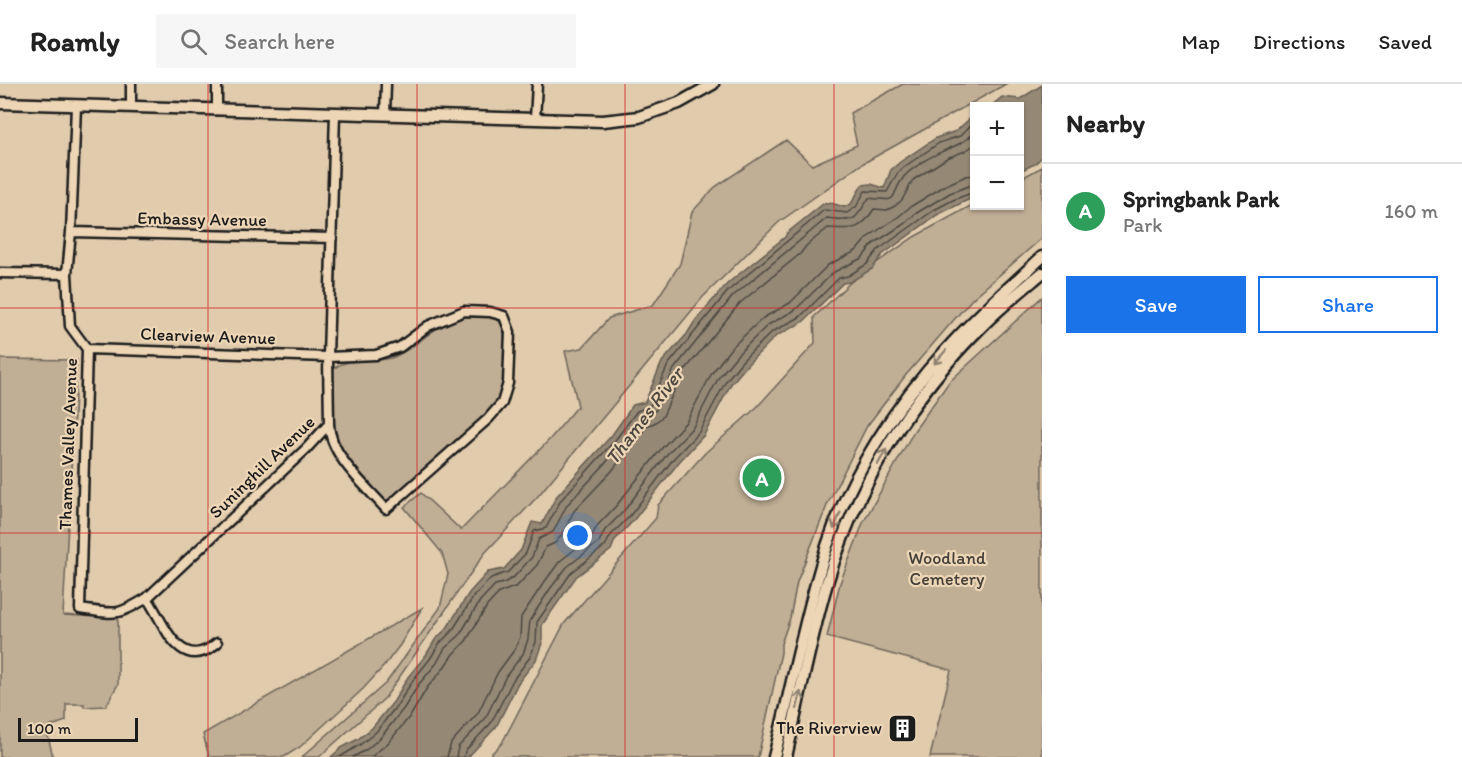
<!DOCTYPE html>
<html lang="en">
<head>
<meta charset="utf-8">
<style>
	body { margin:0; font-family:Itim,sans-serif; background:#f6f6f6; color:#222 }
	.controls { position:absolute; right:18px; top:18px; display:grid; overflow:hidden; border-radius:0px; box-shadow:0 2px 4px #0004 }
	.controls button { width:54px; height:54px; display:grid; place-items:center; padding:0; border:0; border-bottom:2px solid #e0e0e0; background:#fff; color:#222; font:30px sans-serif }
	.scale { position:absolute; left:18px; bottom:15px; width:120px; box-sizing:border-box; padding-left:6px; border:3px solid #1c1c1c; border-top:0; font-size:16px; line-height:21px; white-space:nowrap; color:#1c1c1c; -webkit-text-stroke:4px #edd6b6; paint-order:stroke }
	.you { position:absolute; left:578px; top:452px; width:21px; height:21px; margin:-15px; border:4px solid #fff; border-radius:50%; background:#1a73e8; box-shadow:0 0 0 9px #1a73e833 }
	.badge { display:grid; place-items:center; width:39px; height:39px; border-radius:50%; background:#1a73e8; color:#fff; font-size:20px; font-weight:700 }
	.pin { position:absolute; translate:-50% -50%; border:3px solid #fff; box-shadow:0 2px 6px #0006 }
	.list { margin:0; padding:0; list-style:none }
	h2 { display:flex; justify-content:space-between; align-items:center; height:78px; margin:0; padding:0 24px; font-size:26px }
	h2 small { font-size:20px; font-weight:400; color:#767676 }
	.list li { display:grid; grid-template-columns:39px 1fr auto; gap:18px; align-items:center; box-sizing:border-box; height:96px; padding:0 24px; border-top:2px solid #e0e0e0 }
	.list b { display:block; font-size:22px; white-space:nowrap }
	.list p { margin:0; font-size:20px; white-space:nowrap; color:#767676 }
	.list em { font-size:20px; font-style:normal; color:#767676 }
	.actions { display:flex; gap:12px; padding:18px 24px }
	.actions a { flex:1; padding:14px 0; border:2px solid #1a73e8; border-radius:0px; text-align:center; font-size:21px; color:#1a73e8 }
	.actions .main { background:#1a73e8; color:#fff }
	.icon { flex:none; width:33px; height:33px; fill:none; stroke:currentColor; stroke-width:2; stroke-linecap:round; stroke-linejoin:round }
	.map { position:relative; flex:none; width:1042px; height:673px; overflow:hidden }
	header { display:flex; align-items:center; gap:36px; box-sizing:border-box; height:84px; padding:0 30px; background:#fff; border-bottom:2px solid #e0e0e0 }
	header strong { font-size:28px }
	nav { display:flex; gap:33px; margin-inline-start:auto; font-size:21px }
	.search { width:420px; height:54px; background:#f6f6f6; display:flex; align-items:center; gap:15px; box-sizing:border-box; padding:0 21px; border-radius:0px; color:#767676; font-size:22px }
	main { display:flex }
	aside { flex:1; background:#fff }
	.map>svg:first-child { display:block }
</style>
</head>
<body>
<header>
<strong>Roamly</strong>
<div class="search"><svg class="icon" aria-label="search" viewBox="0 0 24 24"><circle cx="10" cy="10" r="6"/><path d="M15 15l6 6"/></svg>Search here</div>
<nav><a>Map</a><a>Directions</a><a>Saved</a></nav>
</header>
<main>
<div class="map">
<svg width="1042" height="673" viewBox="0 0 1042 673">
	<rect width="100%" height="100%" fill="#e0cbad"/>
	<filter id="ink" filterUnits="userSpaceOnUse"><feTurbulence type="fractalNoise" baseFrequency=".0167" numOctaves="2"/><feDisplacementMap in="SourceGraphic" scale="12" xChannelSelector="R" yChannelSelector="G"/><feConvolveMatrix kernelMatrix="1 2 1 2 8 2 1 2 1" color-interpolation-filters="sRGB"/></filter>
	<g filter="url(#ink)">
		<!-- green -->
		<path fill="#c0ae95" stroke="#6e6558" stroke-width="1.5" d="M903,0H1006L862,80L779,138L703,213L538,412L484,470L385,614L319,673H302L386,599L440,524L448,490L442,469L404,423L421,409L461,446L550,355L578,322L565,267L582,264L609,234L653,221L680,180L692,128L715,103L786,56L812,81L857,61L850,29Z
			M1042,83V154L972,215L906,291L867,342L828,419L797,498L790,534L781,560V569L758,673H488L502,659L564,540L656,434L658,421L705,369L757,323L815,259L814,233L856,193L914,153L974,120L1020,122V95Z
			M1042,213V673H930L951,586L827,553L840,499L863,439L914,347L949,298Z
			M478,232C484,232 492,232 497,235C510,243 506,295 501,309C499,315 494,321 491,326L393,414L389,416L383,415C366,396 338,374 334,347C330,328 334,306 333,286C343,273 373,279 391,274C409,268 425,251 442,241C453,234 466,233 478,232Z
			M0,275L77,276L63,531L118,534V600L106,622L84,623V620H66V637L46,644L53,673H0Z
			M422,524L400,561L384,582L363,605L300,663L284,673H209L203,650Z"/>
		<!-- water -->
		<path fill="#958875" stroke="#655d51" stroke-width="1.5" d="M1042,1V73L1035,80L1020,87V22H991L1002,13L1020,15Z
			M974,31V113L937,131L882,171L872,185L850,198L843,199L803,238L776,252L748,280L731,300L704,351L679,378L633,437L615,456L611,466L576,493L542,541V559L536,576L518,599L496,643L468,673H331L341,664L358,655L372,644L394,617L408,593L426,571L435,556L447,544L469,509L488,488L504,485L521,466L532,438L542,440L556,413L612,351L633,321L645,318L662,278L687,250L695,237L719,209L728,199L785,153L787,149L823,120L831,119L844,123L851,120L862,101L871,100L884,104L891,86L900,78L936,54L956,47Z"/>
		<g fill="none" stroke-linecap="round" stroke-linejoin="round">
			<!-- shore -->
			<path stroke="#4c4740" stroke-width="1.5" d="M340,673L361,660L376,648L398,620L413,596L430,575L439,560L452,547L474,512L491,494L508,488L526,469L534,447L546,444L561,416L616,355L637,327L650,322L668,281L728,207L824,126L847,129L856,123L865,107L887,108L897,90L904,83L939,59L960,52L974,38
				M353,673L366,666L381,653L404,624L419,600L436,580L445,564L459,552L480,517L495,501L504,499L514,493L532,473L539,455L553,448L567,421L604,381L642,334L656,326L674,285L733,212L827,134C857,137 852,140 869,114C902,118 888,115 903,94C907,88 916,83 921,79C938,66 960,64 974,49
				M371,673L388,659L411,631L427,604L443,585L453,570L466,557L487,522L499,509L517,502L537,481L546,463L555,459L561,452L574,427L611,388L647,342L656,338L663,332L681,291L740,219L800,170L807,161L828,144C852,145 860,148 874,125L887,126L895,122L902,116L913,96L947,74L965,67L974,61
				M447,673L451,659L478,629L498,588L515,565L520,553L521,533L543,500L560,477L592,452L597,442L616,422L662,364L686,338L712,289L731,264L763,234L790,219L828,181L856,167L868,153L898,133L910,123L946,101L966,92L974,91
				M456,673L458,663L485,635L506,592L523,570L528,555L530,536L550,505L567,483L599,458L605,446L623,428L668,369L693,343L719,293L738,270L768,241L795,226L834,188L862,174L873,160L904,140L915,130L950,109L974,100
				M464,673L465,667L491,639L513,596L530,573L536,558L537,538L571,489L605,462L611,451L629,433L674,374L699,348L726,297L743,276L772,248L800,233L839,194L848,192L867,180L878,166L934,126L953,116L974,108"/>
			<defs>
				<path id="minor" d="M76,22L71,148L67,190L70,242L87,265L80,525C115,530 116,533 147,514L306,365L329,340L328,273L335,29
					M131,23V0
					M217,26V0
					M385,31L386,0
					M535,35L537,0
					M71,148L332,154
					M0,189L67,190
					M87,265L328,273L376,271L400,263L428,242L464,227L490,228L504,232L510,248L508,299L502,319L488,335L386,425C366,402 330,372 329,340
					M147,514C164,538 179,591 217,559"/>
				<path id="major" d="M0,19L603,37L639,33L679,19L713,0
					M774,673C792,602 805,531 827,462C850,391 897,319 947,265C976,232 1010,203 1042,173
					M786,673C799,615 810,556 827,499C856,402 911,311 984,240C1002,222 1023,205 1042,189"/>
			</defs>
			<!-- minor casing -->
			<use href="#minor" stroke="#1c1c1c" stroke-width="13"/>
			<!-- major casing -->
			<use href="#major" stroke="#1c1c1c" stroke-width="15"/>
			<!-- minor -->
			<use href="#minor" stroke="#edd6b6" stroke-width="8"/>
			<!-- major -->
			<use href="#major" stroke="#edd6b6" stroke-width="10"/>
		</g>
		<!-- one-way arrows -->
		<defs><path id="oneway-shaft" d="M-6 0H5M1.5-3L5.5 0L1.5 3" fill="none" stroke-width="1.6" stroke-linecap="round" stroke-linejoin="round" transform="scale(1.5)"/></defs>
		<g stroke="#8f8271">
			<use href="#oneway-shaft" transform="translate(940 273) rotate(131)"/>
			<use href="#oneway-shaft" transform="translate(882 373) rotate(-60)"/>
			<use href="#oneway-shaft" transform="translate(837 437) rotate(112)"/>
			<use href="#oneway-shaft" transform="translate(799 616) rotate(-77)"/>
		</g>
	</g>
	<!-- grid -->
	<path fill="none" stroke="#d62828" stroke-width="1.5" stroke-opacity="0.55" d="M208,0V673M417,0V673M625,0V673M834,0V673M0,224H1042M0,449H1042"/>
	<!-- icons -->
	<defs>
		<symbol id="building-square" viewBox="-11 -11 22 22"><rect x="-9" y="-9" width="18" height="18" rx="4" fill="#1c1c1c" stroke="#edd6b6"/><path d="M-4-6H4V6H1V3H-1V6H-4ZM-2.5-4.3h1.7v1.8h-1.7ZM.8-4.3h1.7v1.8H.8ZM-2.5-1h1.7V.8h-1.7ZM.8-1h1.7V.8H.8Z" fill="#fff"/></symbol>
	</defs>
	<g fill-rule="evenodd">
		<use href="#building-square" x="886" y="628" width="33" height="33"/>
	</g>
	<g text-anchor="middle" stroke-width="4.5" stroke-linejoin="round" paint-order="stroke">
		<!-- street labels -->
		<g font-size="18" fill="#1c1c1c" stroke="#edd6b6">
			<text transform="translate(202 135) rotate(1)" y="6">Embassy Avenue</text>
			<text transform="translate(208 252) rotate(2)" y="6">Clearview Avenue</text>
			<text transform="translate(68 360) rotate(-88)" y="6">Thames Valley Avenue</text>
			<text transform="translate(262 383) rotate(-44)" y="6">Suninghill Avenue</text>
		</g>
		<!-- park labels -->
		<g font-size="18" fill="#45403a" stroke="#edd6b6">
			<text x="947" y="480">Woodland<tspan x="947" dy="21">Cemetery</tspan></text>
		</g>
		<!-- poi labels -->
		<g font-size="18" fill="#1c1c1c" stroke="#edd6b6" text-anchor="end">
			<text x="882" y="650">The Riverview</text>
		</g>
		<!-- water labels -->
		<g font-size="20" font-style="italic" fill="#4c4740" stroke="#edd6b6">
			<text transform="translate(644 332) rotate(-53)" y="7">Thames River</text>
		</g>
	</g>
</svg>
<div class="controls">
<button>+</button>
<button>−</button>
</div>
<div class="scale">100 m</div>
<div class="you"></div>
<div class="pin badge" style="left:762px;top:394px;background:#2e9e5b">A</div>
</div>
<aside>
<h2>Nearby<small></small></h2>
<ul class="list">
<li><span class="badge" style="background:#2e9e5b">A</span><div><b>Springbank Park</b><p>Park</p></div><em>160 m</em></li>
</ul>
<div class="actions"><a class="main">Save</a><a>Share</a></div>
</aside>
</main>
</body>
</html>
